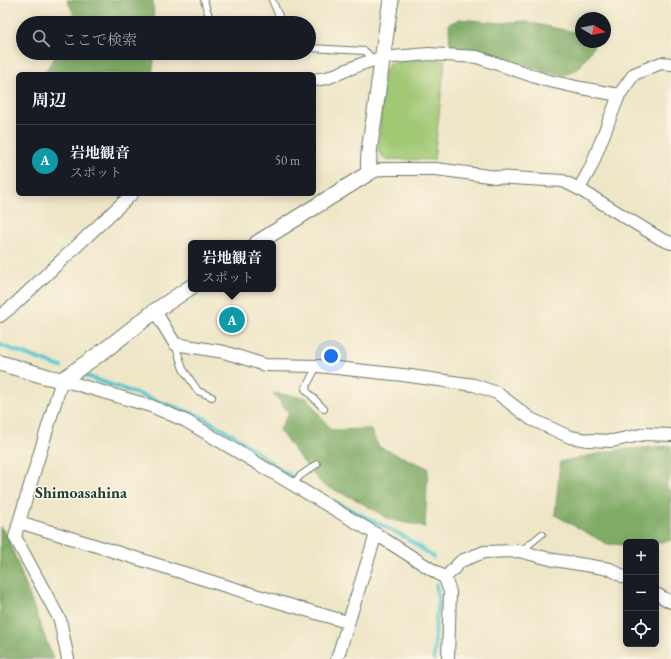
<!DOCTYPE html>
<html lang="ja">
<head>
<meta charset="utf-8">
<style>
	body { margin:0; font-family:"EB Garamond","Noto Serif JP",serif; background:#242831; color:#f1f3f6 }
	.controls { position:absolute; right:12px; bottom:12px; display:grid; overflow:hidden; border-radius:6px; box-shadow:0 2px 10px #0003 }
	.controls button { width:36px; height:36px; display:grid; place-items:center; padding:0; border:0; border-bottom:1px solid #363941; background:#171b24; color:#f1f3f6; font:20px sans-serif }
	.compass { position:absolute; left:575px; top:12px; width:36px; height:36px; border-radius:50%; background:#171b24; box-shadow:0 2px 10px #0003; rotate:100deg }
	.you { position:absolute; left:331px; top:356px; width:14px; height:14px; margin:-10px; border:3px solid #fff; border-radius:50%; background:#1a73e8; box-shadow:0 0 0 6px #1a73e833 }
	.badge { display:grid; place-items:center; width:26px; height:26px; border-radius:50%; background:#c8321e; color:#fff; font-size:13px; font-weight:700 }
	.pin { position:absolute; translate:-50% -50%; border:2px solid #fff; box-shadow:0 1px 4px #0006 }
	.popup { position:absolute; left:188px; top:240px; width:88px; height:52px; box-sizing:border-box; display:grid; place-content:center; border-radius:6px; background:#171b24; filter:drop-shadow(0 1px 3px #0005); font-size:13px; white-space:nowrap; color:#9ea1a6 }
	.popup b { font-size:15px; color:#f1f3f6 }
	.popup::after { content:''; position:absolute; left:50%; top:100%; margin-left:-8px; border:8px solid transparent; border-top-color:#171b24 }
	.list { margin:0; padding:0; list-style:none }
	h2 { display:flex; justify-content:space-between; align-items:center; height:52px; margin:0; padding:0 16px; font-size:17px }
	h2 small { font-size:13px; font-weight:400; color:#9ea1a6 }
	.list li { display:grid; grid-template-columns:26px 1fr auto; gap:12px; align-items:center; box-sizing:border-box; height:72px; padding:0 16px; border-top:1px solid #363941 }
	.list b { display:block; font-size:15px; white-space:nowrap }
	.list p { margin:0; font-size:13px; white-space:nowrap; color:#9ea1a6 }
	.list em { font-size:13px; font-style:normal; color:#9ea1a6 }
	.icon { flex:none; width:22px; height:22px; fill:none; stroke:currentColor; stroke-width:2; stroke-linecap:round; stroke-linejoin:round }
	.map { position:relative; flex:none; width:671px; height:659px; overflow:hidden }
	.search { position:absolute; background:#171b24; box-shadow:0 2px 10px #0003; left:16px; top:16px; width:300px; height:44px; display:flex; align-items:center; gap:10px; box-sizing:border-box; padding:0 14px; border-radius:22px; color:#9ea1a6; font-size:15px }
	.panel { position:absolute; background:#171b24; box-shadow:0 2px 10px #0003; left:16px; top:72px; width:300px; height:124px; border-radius:6px }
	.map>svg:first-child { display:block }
</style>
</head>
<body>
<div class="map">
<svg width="671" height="659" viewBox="0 0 671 659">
	<rect width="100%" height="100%" fill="#fcf5e5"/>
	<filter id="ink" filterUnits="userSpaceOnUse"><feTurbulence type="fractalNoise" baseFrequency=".025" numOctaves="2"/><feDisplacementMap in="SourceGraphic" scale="8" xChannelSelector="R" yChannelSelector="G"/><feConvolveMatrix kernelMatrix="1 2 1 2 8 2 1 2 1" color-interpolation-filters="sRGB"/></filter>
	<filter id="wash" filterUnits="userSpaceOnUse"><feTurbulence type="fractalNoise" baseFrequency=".012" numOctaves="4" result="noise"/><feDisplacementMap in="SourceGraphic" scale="16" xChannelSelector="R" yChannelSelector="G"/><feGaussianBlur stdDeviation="0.9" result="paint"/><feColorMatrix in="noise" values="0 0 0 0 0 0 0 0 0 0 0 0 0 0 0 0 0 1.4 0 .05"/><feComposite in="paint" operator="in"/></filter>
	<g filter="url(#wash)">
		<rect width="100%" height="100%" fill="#efe6c8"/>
		<!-- green -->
		<path fill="#a0c874" stroke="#608254" d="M403,60H445L434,160L386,159L378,152L384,75L389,63Z"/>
		<!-- forest -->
		<path fill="#80ac66" stroke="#50744d" d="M67,0H153L154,23H78Z
			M459,19L501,23L521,21L579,33L581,34V42H589L594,46L579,68L565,75L549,73L479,52L450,48L449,24Z
			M58,53H155L152,74H43Z
			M273,393L307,398L331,430L370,429L379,447L428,468L425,527L389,519L357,500L323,485L297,454L279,430L289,413Z
			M671,446V475L666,486L671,490V540L656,543L626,542V545L607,544L555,515L560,462L616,450Z
			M0,526L7,535L53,659H0Z"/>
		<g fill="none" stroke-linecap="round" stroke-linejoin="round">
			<!-- stream -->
			<path stroke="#5bc8ce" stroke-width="4" d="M0,345L61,367
				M86,376L198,415L231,434L297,481
				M329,499L405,537L433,557
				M434,659L436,618L439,603L436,585"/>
		</g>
	</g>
	<g filter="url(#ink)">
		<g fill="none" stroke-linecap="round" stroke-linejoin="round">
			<defs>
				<path id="service" d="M204,0L211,23
					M272,0L282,23
					M309,48L365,51L374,60
					M175,344L183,369L198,391L212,397
					M317,366L305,389L324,409
					M292,485L300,476L317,464
					M521,551L542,534"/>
				<path id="minor" d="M314,80L327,78L364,63L381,58L429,54L477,57L545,80L581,88L619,95
					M369,173L383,169H436L496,177L563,181L579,189L661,239L671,243
					M579,189L591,167L619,95L634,74L661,63L671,64
					M155,311L175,344L224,352L265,365L318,366L403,375L474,385L497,393L531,419L570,437L588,440L612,441L645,434L671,435
					M0,316L14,305L132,194
					M19,522L15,537L60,620L68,659
					M445,578L461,561L484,552L519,551L554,560L610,569L626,578
					M656,594L671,602
					M347,622L255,595L19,522L62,380L151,406L186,421L376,534
					M337,659L376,534L445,578L450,592L448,659"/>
				<path id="tertiary" d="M257,243L369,173C367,153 372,133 375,112C380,75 385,37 391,0
					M0,363L48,377L62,380L105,350L155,311L191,287"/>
			</defs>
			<!-- service casing -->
			<use href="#service" stroke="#687868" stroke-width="8"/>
			<!-- minor casing -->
			<use href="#minor" stroke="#687868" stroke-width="14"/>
			<!-- tertiary casing -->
			<use href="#tertiary" stroke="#687868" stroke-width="17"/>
			<!-- service -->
			<use href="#service" stroke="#fff" stroke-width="6"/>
			<!-- minor -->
			<use href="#minor" stroke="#fff" stroke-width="12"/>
			<!-- tertiary -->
			<use href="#tertiary" stroke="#fff" stroke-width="15"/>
		</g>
	</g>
	<g text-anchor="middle" stroke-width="3" stroke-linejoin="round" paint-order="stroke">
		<!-- quarter labels -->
		<g font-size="16" font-weight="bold" fill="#1f3d34" stroke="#fcf5e5">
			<text x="81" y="498">Shimoasahina</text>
		</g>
	</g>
</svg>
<div class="controls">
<button>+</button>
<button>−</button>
<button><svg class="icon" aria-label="locate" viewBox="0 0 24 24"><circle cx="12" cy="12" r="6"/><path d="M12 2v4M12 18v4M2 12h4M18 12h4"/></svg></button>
</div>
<svg class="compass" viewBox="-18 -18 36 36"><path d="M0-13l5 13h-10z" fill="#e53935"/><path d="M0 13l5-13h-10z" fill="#9ea1a6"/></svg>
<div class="you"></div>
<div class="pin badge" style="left:232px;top:320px;background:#0f9aa8">A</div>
<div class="popup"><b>岩地観音</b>スポット</div>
<div class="search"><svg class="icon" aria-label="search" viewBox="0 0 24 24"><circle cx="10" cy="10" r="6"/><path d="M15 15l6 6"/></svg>ここで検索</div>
<section class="panel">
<h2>周辺<small></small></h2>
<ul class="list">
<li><span class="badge" style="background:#0f9aa8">A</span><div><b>岩地観音</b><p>スポット</p></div><em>50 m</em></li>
</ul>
</section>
</div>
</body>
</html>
